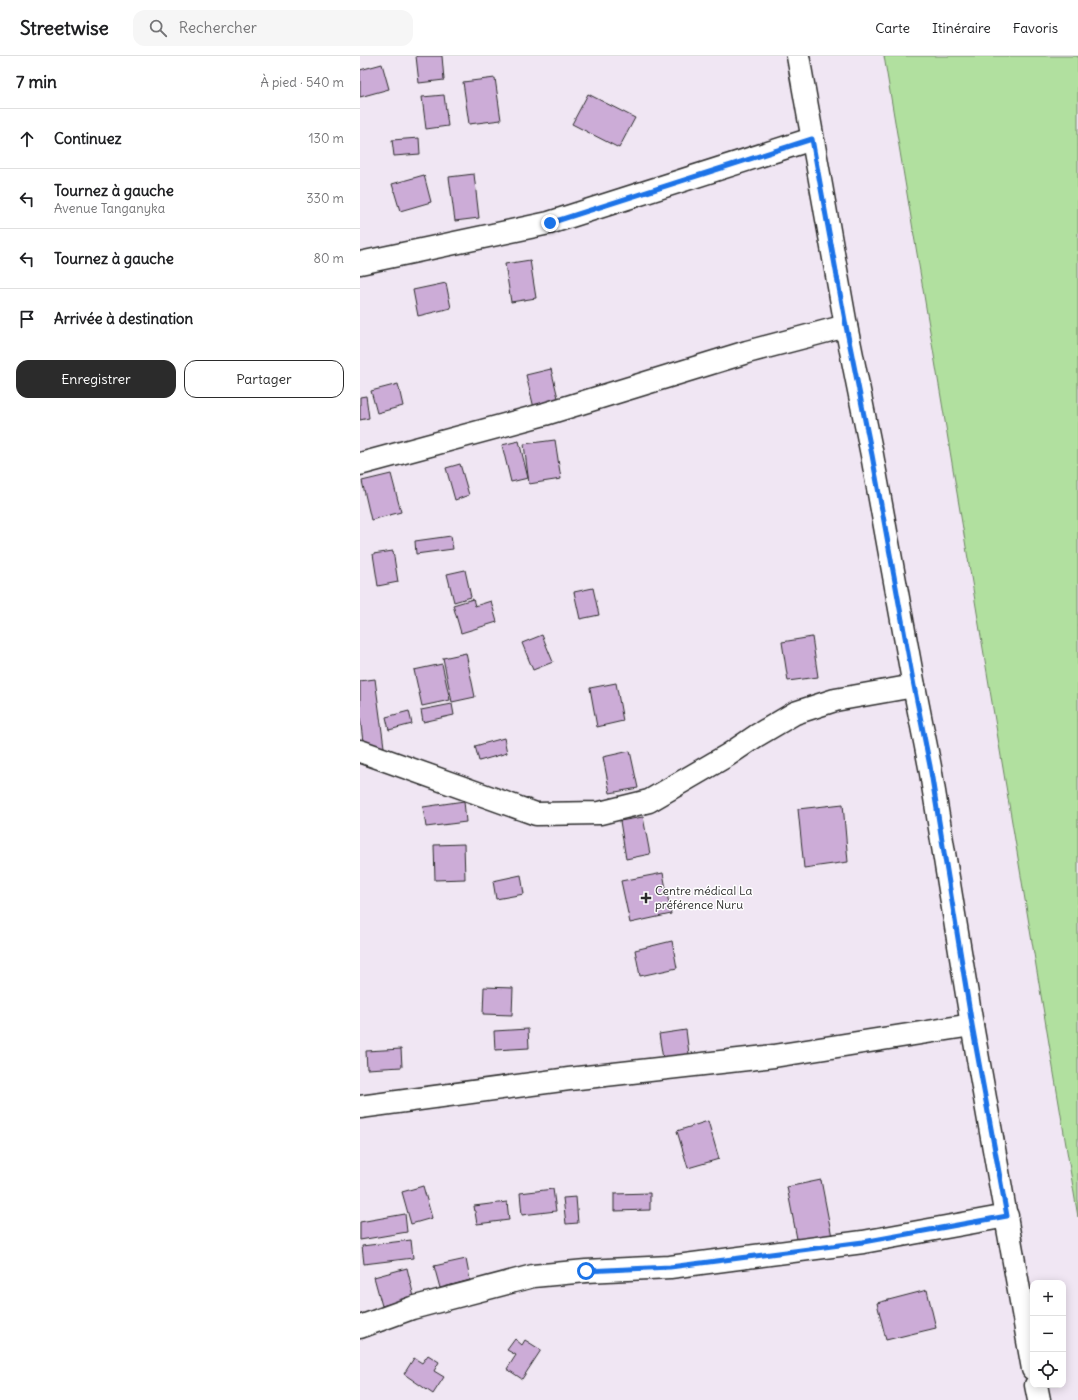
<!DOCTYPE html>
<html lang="fr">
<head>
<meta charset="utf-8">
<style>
	body { margin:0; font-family:Delius,sans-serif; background:#f6f6f6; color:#202124 }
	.controls { position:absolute; right:12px; bottom:12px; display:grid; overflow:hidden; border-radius:8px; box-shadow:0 2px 10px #0003 }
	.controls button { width:36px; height:36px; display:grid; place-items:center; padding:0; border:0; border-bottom:1px solid #e0e0e0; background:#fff; color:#202124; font:20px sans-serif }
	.stop { position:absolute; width:12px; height:12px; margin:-9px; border:3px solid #1a73e8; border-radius:50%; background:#fff }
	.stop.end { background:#1a73e8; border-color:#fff; box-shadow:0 1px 4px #0008 }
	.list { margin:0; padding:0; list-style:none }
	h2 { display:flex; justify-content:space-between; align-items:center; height:52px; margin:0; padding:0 16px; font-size:17px }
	h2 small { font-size:13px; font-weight:400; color:#757577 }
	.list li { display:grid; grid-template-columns:26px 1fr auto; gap:12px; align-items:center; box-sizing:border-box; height:60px; padding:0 16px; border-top:1px solid #e0e0e0 }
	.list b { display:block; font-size:15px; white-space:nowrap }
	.list p { margin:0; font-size:13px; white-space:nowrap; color:#757577 }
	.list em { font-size:13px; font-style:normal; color:#757577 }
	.actions { display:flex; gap:8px; padding:12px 16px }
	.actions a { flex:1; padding:9px 0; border:1px solid #2b2b2b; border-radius:12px; text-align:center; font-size:14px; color:#2b2b2b }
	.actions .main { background:#2b2b2b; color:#fff }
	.icon { flex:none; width:22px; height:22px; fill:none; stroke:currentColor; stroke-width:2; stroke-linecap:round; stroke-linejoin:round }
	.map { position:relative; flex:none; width:718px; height:1344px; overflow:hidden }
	header { display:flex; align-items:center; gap:24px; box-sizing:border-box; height:56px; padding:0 20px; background:#fff; border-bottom:1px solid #e0e0e0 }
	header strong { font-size:19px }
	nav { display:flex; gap:22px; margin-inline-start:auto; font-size:14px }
	.search { width:280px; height:36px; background:#f6f6f6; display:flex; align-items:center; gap:10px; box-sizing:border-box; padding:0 14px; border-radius:12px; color:#757577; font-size:15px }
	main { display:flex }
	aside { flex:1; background:#fff }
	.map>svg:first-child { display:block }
</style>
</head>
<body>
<header>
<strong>Streetwise</strong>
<div class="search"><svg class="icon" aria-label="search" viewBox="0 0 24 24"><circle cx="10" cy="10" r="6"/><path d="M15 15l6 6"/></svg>Rechercher</div>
<nav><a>Carte</a><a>Itinéraire</a><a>Favoris</a></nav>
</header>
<main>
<aside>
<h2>7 min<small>À pied · 540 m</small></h2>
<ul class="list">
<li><svg class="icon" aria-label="ahead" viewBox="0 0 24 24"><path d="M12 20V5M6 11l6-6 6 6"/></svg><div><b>Continuez</b></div><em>130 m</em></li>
<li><svg class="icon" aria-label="left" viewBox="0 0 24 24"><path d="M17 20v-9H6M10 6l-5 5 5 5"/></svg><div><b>Tournez à gauche</b><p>Avenue Tanganyka</p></div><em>330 m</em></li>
<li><svg class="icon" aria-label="left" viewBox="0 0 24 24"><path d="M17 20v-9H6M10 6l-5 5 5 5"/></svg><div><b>Tournez à gauche</b></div><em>80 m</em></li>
<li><svg class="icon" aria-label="arrive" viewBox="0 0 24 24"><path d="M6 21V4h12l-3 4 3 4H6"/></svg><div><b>Arrivée à destination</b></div></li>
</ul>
<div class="actions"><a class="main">Enregistrer</a><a>Partager</a></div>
</aside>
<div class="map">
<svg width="718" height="1344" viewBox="0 0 718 1344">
	<rect width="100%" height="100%" fill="#f0e6f3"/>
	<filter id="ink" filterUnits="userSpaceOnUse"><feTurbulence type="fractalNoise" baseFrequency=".025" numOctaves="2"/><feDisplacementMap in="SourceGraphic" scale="8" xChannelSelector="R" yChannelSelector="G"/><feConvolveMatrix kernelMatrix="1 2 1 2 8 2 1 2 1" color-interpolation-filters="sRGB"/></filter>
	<g filter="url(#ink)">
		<!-- green -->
		<path fill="#b1e09f" stroke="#6e8665" d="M524,0H718V1161Z"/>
		<!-- building -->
		<path fill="#ccacd7" stroke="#2b2b2b" d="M56,0H82L84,24L59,27Z
			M22,8L29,33L0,41V14Z
			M135,22L141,64L109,68L103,26Z
			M228,38L275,62L259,92L212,68Z
			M84,39L88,70L66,73L62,41Z
			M59,82L60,98L34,100L32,84Z
			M114,118L119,162L95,165L89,121Z
			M64,119L71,146L40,155L32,128Z
			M170,204L176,242L151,246L145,208Z
			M86,227L91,252L58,260L53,234Z
			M191,313L199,346L174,352L166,319Z
			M38,328L43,350L17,357L11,335Z
			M6,340L9,362L0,364V341Z
			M195,384L201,423L169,428L164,388Z
			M159,385L168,422L151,426L142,389Z
			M100,408L109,439L95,444L86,412Z
			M31,418L41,456L11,464L2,425Z
			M91,480L93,493L56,498L55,485Z
			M33,495L38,526L18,530L13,498Z
			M105,514L111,541L94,546L87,518Z
			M233,532L239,559L220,563L214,536Z
			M113,543L115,550L131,545L137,566L101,577L93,549Z
			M182,579L193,606L173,614L162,587Z
			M452,581L458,621L428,625L422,586Z
			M106,597L115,641L92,646L83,602Z
			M82,608L90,644L62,650L54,614Z
			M15,623L24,691L4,694L0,661V625Z
			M256,627L263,665L237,671L230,632Z
			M92,648L94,659L63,666L61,654Z
			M49,655L52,668L29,674L26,661Z
			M144,682L147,697L119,705L115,690Z
			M270,695L278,732L250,737L243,701Z
			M104,745L106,766L66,771L63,751Z
			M483,748L488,806L444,812L438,753Z
			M283,761L290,798L266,803L260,765Z
			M104,788L105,823L75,824L74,789Z
			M303,817L311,858L270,867L261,825Z
			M161,819L164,838L136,843L133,825Z
			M312,885L317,912L280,920L275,894Z
			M124,931L153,932L152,959L123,958Z
			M168,973L169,992L135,994L134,975Z
			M326,974L330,1006L304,1009L299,978Z
			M41,993L42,1011L7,1013L6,995Z
			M348,1065L359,1103L328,1112L317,1075Z
			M461,1124L472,1181L438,1188L427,1131Z
			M63,1130L72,1162L51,1168L42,1136Z
			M193,1133L196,1155L162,1159L160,1137Z
			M290,1137V1154L254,1155V1138Z
			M216,1141L218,1167L206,1168L203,1142Z
			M147,1146L149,1164L117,1168L114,1150Z
			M45,1158L47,1176L0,1184V1166Z
			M51,1184L53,1202L4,1208L2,1190Z
			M106,1203L110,1224L80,1232L74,1210Z
			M47,1212L54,1241L22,1250L14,1221Z
			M567,1234L576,1272L526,1284L517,1247Z
			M155,1283L162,1289L165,1284L181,1294L162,1323L147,1313L156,1299L147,1294Z
			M68,1299L79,1306L74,1315L84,1321L73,1338L44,1318L54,1302L62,1307Z"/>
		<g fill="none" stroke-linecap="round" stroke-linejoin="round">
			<defs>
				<path id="minor" d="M0,207L189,167L452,83
					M0,408L185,358L387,296L486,270
					M0,695L176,758L240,757L289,745L368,699L396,680L435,657L475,644L554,630
					M0,1051L209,1023L414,1000L612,969
					M0,1271L52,1252L173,1220L226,1215L310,1211L503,1186L647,1160"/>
				<path id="tertiary" d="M438,0L486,270L512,399L554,630L570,711L612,969L673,1313
					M676,1329L679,1344"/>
			</defs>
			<!-- minor casing -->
			<use href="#minor" stroke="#2b2b2b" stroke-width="25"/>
			<!-- tertiary casing -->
			<use href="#tertiary" stroke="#2b2b2b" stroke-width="25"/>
			<!-- minor -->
			<use href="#minor" stroke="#fff" stroke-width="22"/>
			<!-- tertiary -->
			<use href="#tertiary" stroke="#fff" stroke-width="22"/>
		</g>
	</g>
	<g fill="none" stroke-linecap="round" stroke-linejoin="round" filter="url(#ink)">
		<!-- route -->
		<path stroke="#1a73e8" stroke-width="5" d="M190,167L452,83L486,270L512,399L554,630L570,710L612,969L647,1160L503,1186L310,1211L226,1215"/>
	</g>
	<!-- markers -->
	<path fill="#2b2b2b" stroke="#fff" stroke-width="1.5" d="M284 836h4v4h4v4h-4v4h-4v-4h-4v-4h4z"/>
	<g text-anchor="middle" stroke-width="3" stroke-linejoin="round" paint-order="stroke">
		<!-- poi labels -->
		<g font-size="12" fill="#2b2b2b" stroke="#fff" text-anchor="start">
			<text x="295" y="839">Centre médical La<tspan x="295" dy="14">préférence Nuru</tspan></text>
		</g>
	</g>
</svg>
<div class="controls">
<button>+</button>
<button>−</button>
<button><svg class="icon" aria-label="locate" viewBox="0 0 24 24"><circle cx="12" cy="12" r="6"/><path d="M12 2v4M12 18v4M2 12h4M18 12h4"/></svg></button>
</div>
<div class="stop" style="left:226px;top:1215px"></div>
<div class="stop end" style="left:190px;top:167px"></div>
</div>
</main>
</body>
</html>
